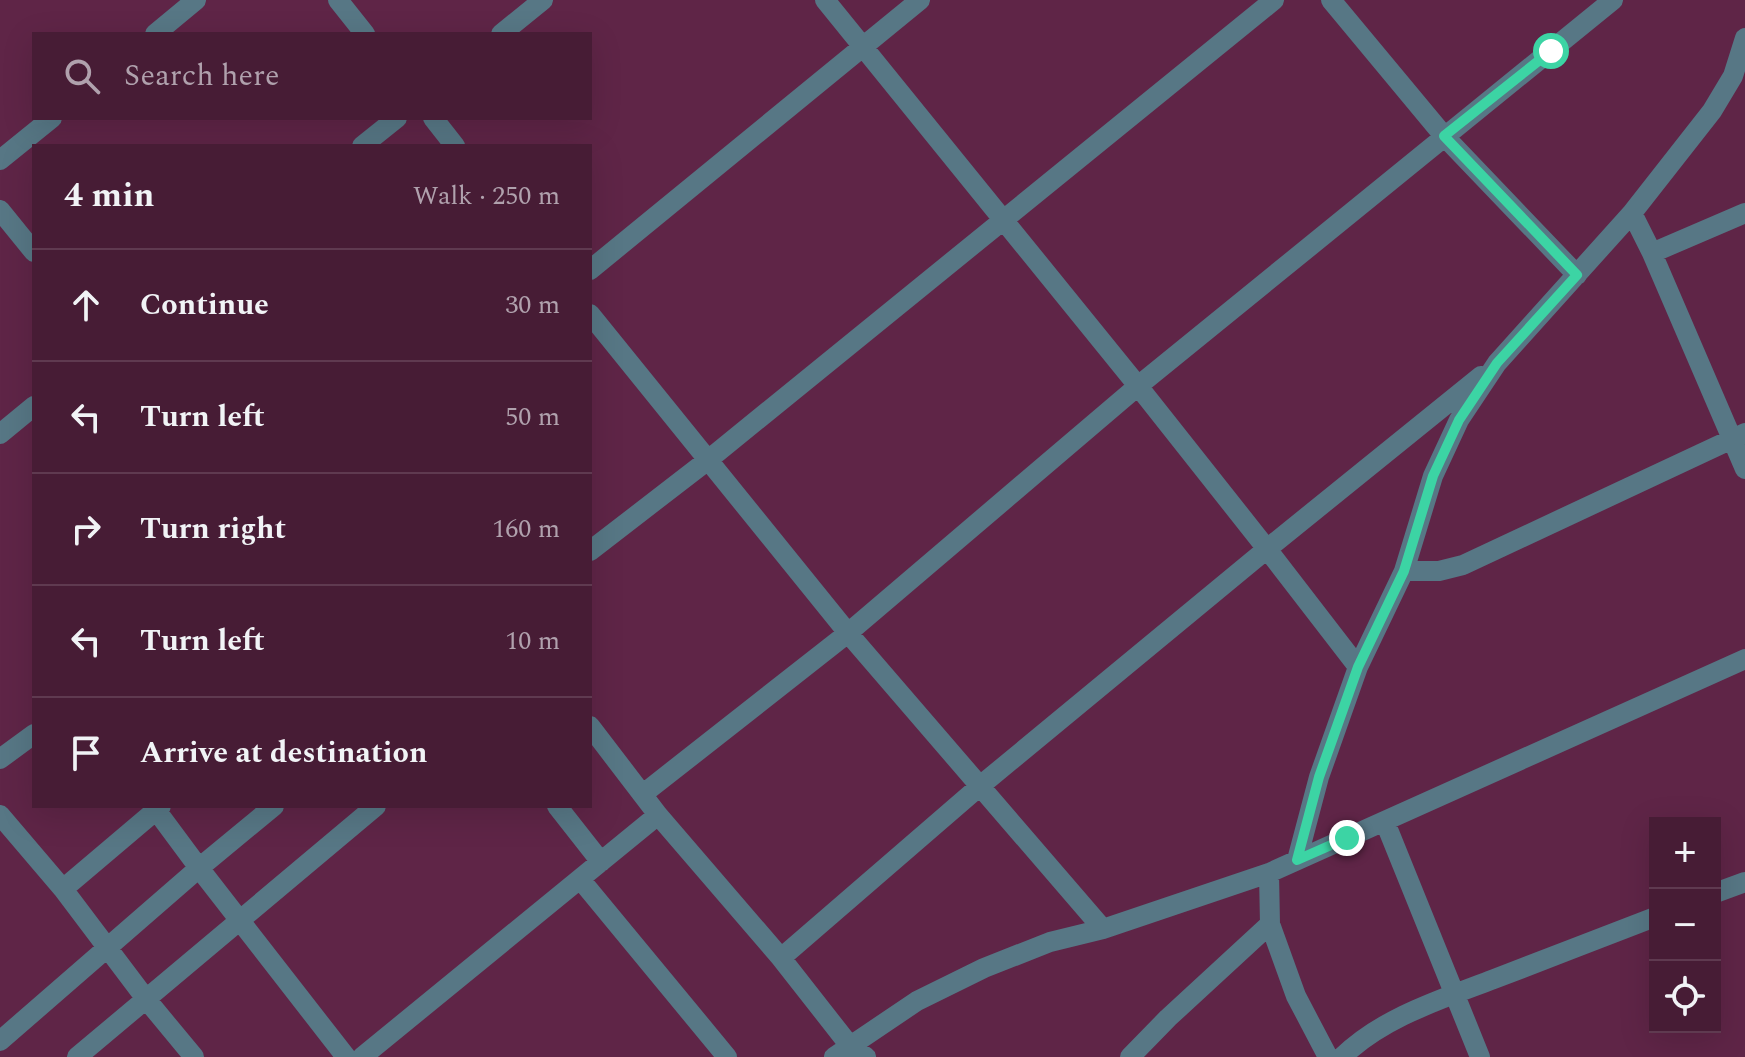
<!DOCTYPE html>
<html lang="en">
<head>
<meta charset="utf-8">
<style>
	body { margin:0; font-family:Spectral,serif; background:#512941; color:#f1f3f6 }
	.controls { position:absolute; right:24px; bottom:24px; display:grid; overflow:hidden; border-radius:0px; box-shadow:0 8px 32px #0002 }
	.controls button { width:72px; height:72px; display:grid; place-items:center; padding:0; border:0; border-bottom:2px solid #5f3a50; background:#471c35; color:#f1f3f6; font:40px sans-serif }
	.stop { position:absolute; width:24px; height:24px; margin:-18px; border:6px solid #3cd4a4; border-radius:50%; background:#fff }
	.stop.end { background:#3cd4a4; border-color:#fff; box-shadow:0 2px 8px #0008 }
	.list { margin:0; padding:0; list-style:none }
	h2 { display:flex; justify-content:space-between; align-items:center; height:104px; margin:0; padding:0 32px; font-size:34px }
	h2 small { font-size:26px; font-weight:400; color:#b0a1ad }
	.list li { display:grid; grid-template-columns:52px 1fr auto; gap:24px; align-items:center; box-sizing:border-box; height:112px; padding:0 32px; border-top:2px solid #5f3a50 }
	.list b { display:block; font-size:30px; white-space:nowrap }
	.list em { font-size:26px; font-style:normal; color:#b0a1ad }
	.icon { flex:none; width:44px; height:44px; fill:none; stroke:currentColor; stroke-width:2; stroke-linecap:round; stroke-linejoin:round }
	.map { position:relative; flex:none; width:1745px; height:1057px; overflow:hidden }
	.search { position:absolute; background:#471c35; box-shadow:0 8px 32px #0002; left:32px; top:32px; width:560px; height:88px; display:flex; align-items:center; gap:20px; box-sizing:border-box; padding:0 28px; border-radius:0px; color:#b0a1ad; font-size:30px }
	.panel { position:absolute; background:#471c35; box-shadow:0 8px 32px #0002; left:32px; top:144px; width:560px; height:664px; border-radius:0px }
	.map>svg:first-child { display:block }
</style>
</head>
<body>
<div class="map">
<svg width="1745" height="1057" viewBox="0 0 1745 1057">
	<rect width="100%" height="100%" fill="#5f2547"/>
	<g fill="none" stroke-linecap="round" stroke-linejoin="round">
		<!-- minor -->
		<path stroke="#577785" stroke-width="20" d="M338,0L365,34
			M825,0L1138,386L1267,549L1358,667
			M1331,0L1444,136L1577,275
			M155,34L196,0
			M501,34L543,0
			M433,118L455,146
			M362,146L397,118
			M0,160L52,118
			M0,210L34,252
			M1632,213L1652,253L1745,469
			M1652,253L1745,213
			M590,270L920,0
			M590,314L848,633L1103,929
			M0,434L34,406
			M590,551L708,460L1274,0
			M1404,571H1439L1463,565L1745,433
			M590,726L658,815L781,958L850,1046L866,1057
			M0,759L34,734
			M643,794L848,633L1138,386L1613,0
			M557,806L601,862
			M156,810L199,868L346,1057
			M0,815L63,889L146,999L194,1057
			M1385,822L1480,1057
			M1297,860L1319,777L1358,667L1404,571L1433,476L1459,420L1497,363L1632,213L1712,111L1733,76L1745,38
			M1269,873L1270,924L1296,996L1328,1057
			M580,879L727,1057
			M63,889L161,806
			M1715,893L1745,882
			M781,958L980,786L1267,549L1481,376
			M0,1041L199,868L274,806
			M77,1057L376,806
			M362,1057L658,815
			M834,1057L917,1001L984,968L1050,942L1103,929L1269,873L1745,659
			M1130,1057L1168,1018L1270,924
			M1342,1057C1383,1017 1442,999 1494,979C1548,958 1601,938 1655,917"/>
	</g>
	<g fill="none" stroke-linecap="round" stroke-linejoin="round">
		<!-- route -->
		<path stroke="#3cd4a4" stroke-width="10" d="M1347,838L1297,860L1319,777L1358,667L1404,571L1433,476L1459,420L1497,363L1577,275L1444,136L1551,51"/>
	</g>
</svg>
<div class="controls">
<button>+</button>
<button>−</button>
<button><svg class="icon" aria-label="locate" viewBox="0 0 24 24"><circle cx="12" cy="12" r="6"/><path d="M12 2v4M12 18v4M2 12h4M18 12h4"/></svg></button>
</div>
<div class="stop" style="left:1551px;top:51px"></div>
<div class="stop end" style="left:1347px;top:838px"></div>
<div class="search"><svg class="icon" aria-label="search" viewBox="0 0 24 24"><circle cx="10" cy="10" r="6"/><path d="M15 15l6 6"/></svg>Search here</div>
<section class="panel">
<h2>4 min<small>Walk · 250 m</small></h2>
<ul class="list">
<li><svg class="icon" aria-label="ahead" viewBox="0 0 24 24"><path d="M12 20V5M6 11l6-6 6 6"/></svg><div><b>Continue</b></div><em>30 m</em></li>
<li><svg class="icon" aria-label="left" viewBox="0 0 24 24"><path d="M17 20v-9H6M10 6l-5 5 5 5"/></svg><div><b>Turn left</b></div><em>50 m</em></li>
<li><svg class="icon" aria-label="right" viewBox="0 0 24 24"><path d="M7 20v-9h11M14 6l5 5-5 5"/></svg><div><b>Turn right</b></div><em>160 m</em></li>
<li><svg class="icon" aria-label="left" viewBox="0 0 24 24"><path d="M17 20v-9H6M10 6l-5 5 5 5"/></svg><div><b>Turn left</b></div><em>10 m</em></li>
<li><svg class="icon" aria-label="arrive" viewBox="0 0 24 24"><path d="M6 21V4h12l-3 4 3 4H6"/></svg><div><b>Arrive at destination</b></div></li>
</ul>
</section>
</div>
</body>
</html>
